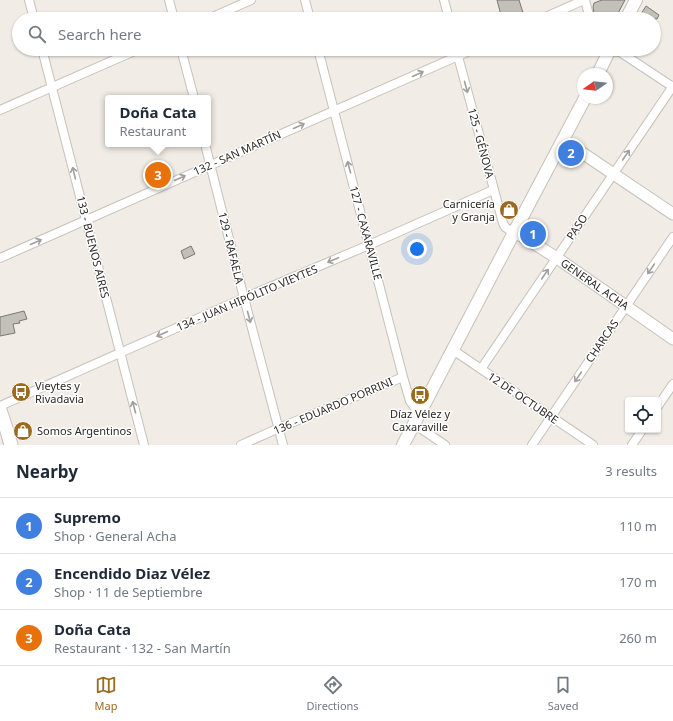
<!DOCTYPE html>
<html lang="en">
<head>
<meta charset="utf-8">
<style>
	body { margin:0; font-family:"Noto Sans",sans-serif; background:#f2f2f3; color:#1f2937 }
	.controls { position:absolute; right:12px; bottom:12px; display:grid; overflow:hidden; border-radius:4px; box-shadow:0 1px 3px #0004 }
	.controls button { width:36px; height:36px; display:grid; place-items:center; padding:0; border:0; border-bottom:1px solid #e0e1e3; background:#fff; color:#1f2937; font:20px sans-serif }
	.compass { position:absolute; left:577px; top:68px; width:36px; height:36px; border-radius:50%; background:#fff; box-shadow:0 1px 3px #0004; rotate:256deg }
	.you { position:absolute; left:417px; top:249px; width:14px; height:14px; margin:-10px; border:3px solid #fff; border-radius:50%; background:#1a73e8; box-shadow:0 0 0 6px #1a73e833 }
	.badge { display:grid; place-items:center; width:26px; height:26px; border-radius:50%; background:#9b6a1d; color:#fff; font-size:13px; font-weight:700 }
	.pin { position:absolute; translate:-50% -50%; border:2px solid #fff; box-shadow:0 1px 4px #0006 }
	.popup { position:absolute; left:105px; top:95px; width:106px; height:52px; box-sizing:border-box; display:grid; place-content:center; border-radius:4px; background:#fff; filter:drop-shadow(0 1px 3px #0005); font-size:13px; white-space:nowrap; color:#747a83 }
	.popup b { font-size:15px; color:#1f2937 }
	.popup::after { content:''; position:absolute; left:50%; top:100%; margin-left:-8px; border:8px solid transparent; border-top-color:#fff }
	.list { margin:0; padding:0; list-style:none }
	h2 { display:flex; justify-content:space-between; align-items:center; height:52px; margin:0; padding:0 16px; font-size:17px }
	h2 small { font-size:13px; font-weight:400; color:#747a83 }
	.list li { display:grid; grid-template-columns:26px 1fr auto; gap:12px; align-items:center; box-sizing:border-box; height:56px; padding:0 16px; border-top:1px solid #e0e1e3 }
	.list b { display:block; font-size:15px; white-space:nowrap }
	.list p { margin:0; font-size:13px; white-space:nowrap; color:#747a83 }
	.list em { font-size:13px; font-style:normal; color:#747a83 }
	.icon { flex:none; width:22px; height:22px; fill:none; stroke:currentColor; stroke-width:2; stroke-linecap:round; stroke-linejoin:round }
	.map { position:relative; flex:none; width:673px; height:445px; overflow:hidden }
	.search { position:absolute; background:#fff; box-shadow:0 1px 3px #0004; left:12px; right:12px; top:12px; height:44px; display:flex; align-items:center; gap:10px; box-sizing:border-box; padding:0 14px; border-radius:22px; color:#747a83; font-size:15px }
	.sheet { height:220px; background:#fff }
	nav { display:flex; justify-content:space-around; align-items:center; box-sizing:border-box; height:56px; border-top:1px solid #e0e1e3; background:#fff; font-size:11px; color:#747a83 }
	nav a { display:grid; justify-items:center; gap:2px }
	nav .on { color:#9b6a1d }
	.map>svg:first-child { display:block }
</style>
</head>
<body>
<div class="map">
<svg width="673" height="445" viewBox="0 0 673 445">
	<rect width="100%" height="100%" fill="#f1ece6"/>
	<!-- building -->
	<path fill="#c3bfb9" stroke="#7b7771" d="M497,0H519L525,19H502Z
		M602,0H625L615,19H595L593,7L594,3Z
		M646,6L659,15L657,19H649L641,14Z
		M191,246L195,254L184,259L181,251Z
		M24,311L27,319L19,321L20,323L13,324L15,333L0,336V317Z"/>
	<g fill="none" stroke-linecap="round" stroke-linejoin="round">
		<defs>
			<path id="minor" d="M29,0L34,19
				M169,0L174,19
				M305,0L310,19
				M444,0L449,19
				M585,0L590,19
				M208,19L251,0
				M541,19L584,0
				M42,49L144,445
				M181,49L194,98
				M318,49L403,377L410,401L419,414
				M456,49L503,223L505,227L514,233
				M599,49L601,50L620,52L673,87
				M0,110L139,49
				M205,144L244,298L283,445
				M0,258L474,49
				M453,350L593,445
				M481,369L673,86
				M0,406L244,298L369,245L493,190
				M658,406L673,384
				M414,424L445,445
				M241,445L279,428L403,377
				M532,445L673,237
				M632,445L642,430"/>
			<g id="tertiary">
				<path d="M563,140L673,214"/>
				<path id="s1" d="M514,233L522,236L557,258L673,339"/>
			</g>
			<path id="secondary" d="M626,19L636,0
				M598,74L610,49
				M403,445L520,221L585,98"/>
			<path id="primary" d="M0,410L7,431L11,445"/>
		</defs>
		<!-- minor casing -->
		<use href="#minor" stroke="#c6c1bb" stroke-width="10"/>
		<!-- tertiary casing -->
		<use href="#tertiary" stroke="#c6c1bb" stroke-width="13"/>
		<!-- secondary casing -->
		<use href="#secondary" stroke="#c6c1bb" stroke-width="14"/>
		<!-- primary casing -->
		<use href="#primary" stroke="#c6c1bb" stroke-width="15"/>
		<!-- minor -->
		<use href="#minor" stroke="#fff" stroke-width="8"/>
		<!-- tertiary -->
		<use href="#tertiary" stroke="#fff" stroke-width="11"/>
		<!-- secondary -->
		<use href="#secondary" stroke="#fff" stroke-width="12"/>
		<!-- primary -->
		<use href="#primary" stroke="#fff" stroke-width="13"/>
	</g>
	<!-- one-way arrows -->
	<defs><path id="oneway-shaft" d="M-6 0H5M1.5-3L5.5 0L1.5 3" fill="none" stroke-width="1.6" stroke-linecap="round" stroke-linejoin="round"/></defs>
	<g stroke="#a09f9e">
		<use href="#oneway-shaft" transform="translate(418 74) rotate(-24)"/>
		<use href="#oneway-shaft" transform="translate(466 87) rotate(75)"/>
		<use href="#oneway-shaft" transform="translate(299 126) rotate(-24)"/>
		<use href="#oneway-shaft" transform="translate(626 155) rotate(-56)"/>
		<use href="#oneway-shaft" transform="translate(349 167) rotate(-105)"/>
		<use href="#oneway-shaft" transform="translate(74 173) rotate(-104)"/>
		<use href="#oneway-shaft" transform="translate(180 178) rotate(-24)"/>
		<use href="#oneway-shaft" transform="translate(36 242) rotate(-24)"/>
		<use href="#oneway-shaft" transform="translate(333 260) rotate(157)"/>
		<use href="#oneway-shaft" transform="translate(651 269) rotate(124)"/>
		<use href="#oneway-shaft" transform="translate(545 274) rotate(-56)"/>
		<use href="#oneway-shaft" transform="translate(249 317) rotate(75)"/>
		<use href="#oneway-shaft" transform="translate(162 334) rotate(156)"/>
		<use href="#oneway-shaft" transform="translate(578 377) rotate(124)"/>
		<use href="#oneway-shaft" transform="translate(134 407) rotate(-105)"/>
	</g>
	<!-- icons -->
	<defs>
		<symbol id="shop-disc" viewBox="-11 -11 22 22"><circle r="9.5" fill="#9b6a1d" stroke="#fff"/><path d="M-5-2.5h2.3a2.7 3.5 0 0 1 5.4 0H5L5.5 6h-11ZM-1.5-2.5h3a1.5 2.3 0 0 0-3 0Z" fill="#fff"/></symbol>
		<symbol id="bus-disc" viewBox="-11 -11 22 22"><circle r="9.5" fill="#9b6a1d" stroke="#fff"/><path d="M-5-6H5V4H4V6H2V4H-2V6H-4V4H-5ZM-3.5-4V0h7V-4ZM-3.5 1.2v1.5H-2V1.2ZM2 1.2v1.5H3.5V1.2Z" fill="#fff"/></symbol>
	</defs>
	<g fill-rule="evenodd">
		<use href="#shop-disc" x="498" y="199" width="22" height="22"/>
		<use href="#bus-disc" x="10" y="381" width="22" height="22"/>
		<use href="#bus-disc" x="409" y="384" width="22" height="22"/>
		<use href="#shop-disc" x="12" y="420" width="22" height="22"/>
	</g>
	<g text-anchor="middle" stroke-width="3" stroke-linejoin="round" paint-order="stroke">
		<!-- street labels -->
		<g font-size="11" fill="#2b2927" stroke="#fff">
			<text transform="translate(481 143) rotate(75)" y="4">125 - GÉNOVA</text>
			<text transform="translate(237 153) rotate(-24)" y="4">132 - SAN MARTÍN</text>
			<text transform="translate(577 227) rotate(-56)" y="4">PASO</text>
			<text transform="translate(366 233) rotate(75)" y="4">127 - CAXARAVILLE</text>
			<text transform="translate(93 247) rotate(76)" y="4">133 - BUENOS AIRES</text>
			<text transform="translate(231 248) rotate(76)" y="4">129 - RAFAELA</text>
			<text dy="4" stroke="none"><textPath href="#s1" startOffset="96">GENERAL ACHA</textPath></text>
			<text transform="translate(247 298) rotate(-23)" y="4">134 - JUAN HIPÓLITO VIEYTES</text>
			<text transform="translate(602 341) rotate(-56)" y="4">CHARCAS</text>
			<text transform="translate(523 398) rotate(34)" y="4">12 DE OCTUBRE</text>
			<text transform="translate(333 406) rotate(-23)" y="4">136 - EDUARDO PORRINI</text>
		</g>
		<!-- poi labels -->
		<g font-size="11" fill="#2b2927" stroke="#fff" text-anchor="start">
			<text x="495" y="208" text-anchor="end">Carnicería<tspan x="495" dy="13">y Granja</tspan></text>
			<text x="35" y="390">Vieytes y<tspan x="35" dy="13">Rivadavia</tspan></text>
			<text x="420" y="418" text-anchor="middle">Díaz Vélez y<tspan x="420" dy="13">Caxaraville</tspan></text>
			<text x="37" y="435">Somos Argentinos</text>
		</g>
	</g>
</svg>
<div class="controls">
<button><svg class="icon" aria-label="locate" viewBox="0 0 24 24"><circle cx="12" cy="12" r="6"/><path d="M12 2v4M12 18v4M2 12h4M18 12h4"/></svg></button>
</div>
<svg class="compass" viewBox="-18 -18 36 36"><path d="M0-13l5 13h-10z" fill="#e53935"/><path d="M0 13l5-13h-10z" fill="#747a83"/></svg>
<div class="you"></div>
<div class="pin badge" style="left:533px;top:234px;background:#3f7fe0">1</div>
<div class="pin badge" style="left:571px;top:153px;background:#3f7fe0">2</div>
<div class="pin badge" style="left:158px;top:175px;background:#e8710a">3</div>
<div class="popup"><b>Doña Cata</b>Restaurant</div>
<div class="search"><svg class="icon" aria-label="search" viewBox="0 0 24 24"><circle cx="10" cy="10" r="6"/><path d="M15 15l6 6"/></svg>Search here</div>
</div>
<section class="sheet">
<h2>Nearby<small>3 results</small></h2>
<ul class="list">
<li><span class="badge" style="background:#3f7fe0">1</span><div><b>Supremo</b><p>Shop · General Acha</p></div><em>110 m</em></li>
<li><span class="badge" style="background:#3f7fe0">2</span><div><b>Encendido Diaz Vélez</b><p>Shop · 11 de Septiembre</p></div><em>170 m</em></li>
<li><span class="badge" style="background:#e8710a">3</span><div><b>Doña Cata</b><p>Restaurant · 132 - San Martín</p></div><em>260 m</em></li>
</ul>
</section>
<nav>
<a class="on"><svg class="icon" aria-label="map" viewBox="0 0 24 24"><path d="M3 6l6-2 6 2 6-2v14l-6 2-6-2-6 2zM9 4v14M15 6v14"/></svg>Map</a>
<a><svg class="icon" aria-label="directions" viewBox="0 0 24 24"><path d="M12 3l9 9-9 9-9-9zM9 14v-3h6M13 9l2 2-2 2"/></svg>Directions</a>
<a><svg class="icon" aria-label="saved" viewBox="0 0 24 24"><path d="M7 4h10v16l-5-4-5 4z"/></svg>Saved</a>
</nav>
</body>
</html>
